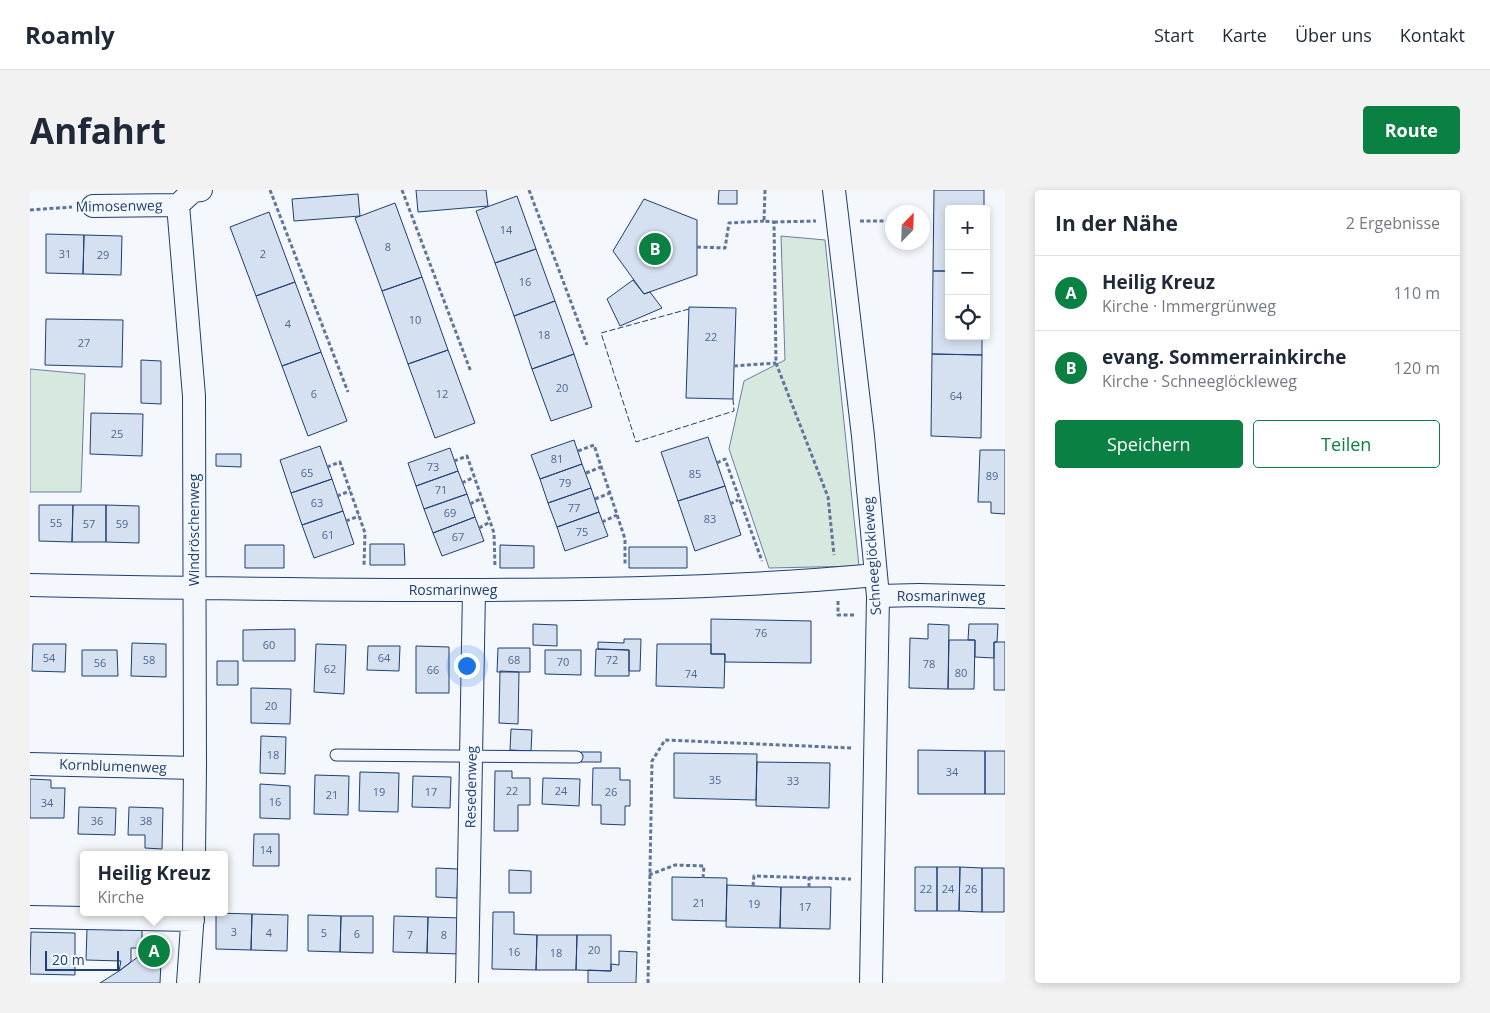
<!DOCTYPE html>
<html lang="de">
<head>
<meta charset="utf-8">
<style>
	body { margin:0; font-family:"Open Sans",sans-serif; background:#f2f2f3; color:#1f2937 }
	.controls { position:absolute; right:15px; top:15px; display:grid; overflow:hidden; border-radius:5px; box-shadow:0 2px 8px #0003 }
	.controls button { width:45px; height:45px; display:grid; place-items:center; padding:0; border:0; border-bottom:1px solid #e0e1e3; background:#fff; color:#1f2937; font:25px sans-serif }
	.compass { position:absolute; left:855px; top:15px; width:45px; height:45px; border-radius:50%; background:#fff; box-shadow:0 2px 8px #0003; rotate:23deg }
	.scale { position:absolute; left:15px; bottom:12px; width:74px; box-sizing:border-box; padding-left:5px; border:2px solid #1d3f73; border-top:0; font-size:14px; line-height:18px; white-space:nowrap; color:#1d3f73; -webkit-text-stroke:4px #f4f7fb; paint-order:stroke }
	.you { position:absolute; left:436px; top:475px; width:18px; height:18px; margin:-12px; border:4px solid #fff; border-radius:50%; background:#1a73e8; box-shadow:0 0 0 8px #1a73e833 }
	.badge { display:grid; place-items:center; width:32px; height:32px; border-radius:50%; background:#0b8043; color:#fff; font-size:16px; font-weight:700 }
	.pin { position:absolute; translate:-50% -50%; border:2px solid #fff; box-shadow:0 1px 5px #0006 }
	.popup { position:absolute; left:50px; top:661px; width:148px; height:65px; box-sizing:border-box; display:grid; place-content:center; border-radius:5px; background:#fff; filter:drop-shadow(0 1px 4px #0005); font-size:16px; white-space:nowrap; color:#747a83 }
	.popup b { font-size:19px; color:#1f2937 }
	.popup::after { content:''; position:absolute; left:50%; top:100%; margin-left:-10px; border:10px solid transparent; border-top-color:#fff }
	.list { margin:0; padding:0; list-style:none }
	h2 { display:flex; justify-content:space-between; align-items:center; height:65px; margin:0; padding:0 20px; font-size:21px }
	h2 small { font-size:16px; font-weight:400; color:#747a83 }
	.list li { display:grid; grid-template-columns:32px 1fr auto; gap:15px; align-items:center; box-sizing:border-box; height:75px; padding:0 20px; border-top:1px solid #e0e1e3 }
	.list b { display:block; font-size:19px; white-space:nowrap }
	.list p { margin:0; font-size:16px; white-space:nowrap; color:#747a83 }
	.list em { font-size:16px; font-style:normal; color:#747a83 }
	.actions { display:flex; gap:10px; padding:15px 20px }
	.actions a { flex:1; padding:11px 0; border:1px solid #0b8043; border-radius:5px; text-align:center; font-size:18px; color:#0b8043 }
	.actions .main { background:#0b8043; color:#fff }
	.icon { flex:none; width:28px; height:28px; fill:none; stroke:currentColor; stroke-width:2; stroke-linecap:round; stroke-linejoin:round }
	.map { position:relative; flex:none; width:975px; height:793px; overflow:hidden; border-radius:5px }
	header { display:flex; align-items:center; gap:30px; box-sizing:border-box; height:70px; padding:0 25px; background:#fff; border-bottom:1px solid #e0e1e3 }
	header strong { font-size:24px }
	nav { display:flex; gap:28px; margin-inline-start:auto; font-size:18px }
	.intro { display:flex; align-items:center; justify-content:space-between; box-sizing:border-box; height:120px; padding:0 30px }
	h1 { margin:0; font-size:35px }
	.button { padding:12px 22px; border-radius:5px; background:#0b8043; color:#fff; font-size:18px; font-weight:700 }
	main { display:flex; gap:30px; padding:0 30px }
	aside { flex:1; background:#fff; border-radius:5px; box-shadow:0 2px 8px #0003 }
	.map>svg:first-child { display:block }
</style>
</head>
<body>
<header>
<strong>Roamly</strong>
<nav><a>Start</a><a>Karte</a><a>Über uns</a><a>Kontakt</a></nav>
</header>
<div class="intro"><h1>Anfahrt</h1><a class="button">Route</a></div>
<main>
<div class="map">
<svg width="975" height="793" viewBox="0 0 975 793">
	<rect width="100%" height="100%" fill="#f4f7fb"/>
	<!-- green -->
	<path fill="#d7e8df" stroke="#687fa3" d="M751,46L795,50L829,376L739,378L699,259L714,191L755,170Z
		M0,179L55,184L51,302H0Z"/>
	<!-- building -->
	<path fill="#d5e0f0" stroke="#1d3f73" d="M386,0H456L458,16L388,22Z
		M689,0H707V14H688Z
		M904,0H954V19H919V81H903Z
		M328,4L330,26L264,31L262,9Z
		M487,6L506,59L465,73L446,21Z
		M614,9L667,30V85L614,104L583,61Z
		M365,13L392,87L352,101L325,28Z
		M239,22L265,92L226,106L200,37Z
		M16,44L54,45L53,84L16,83Z
		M54,45L92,46L91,85L53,84Z
		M506,59L525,111L484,126L465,73Z
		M903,81H919V146H952V165L902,164Z
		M392,87L418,160L378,174L352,101Z
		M603,90L614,104L620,102L632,118L590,136L577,109Z
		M265,92L291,162L252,176L226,106Z
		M525,111L544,164L502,179L484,126Z
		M659,117L706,118L703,209L656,208Z
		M16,129L93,130L92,177L15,175Z
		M418,160L445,233L405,248L378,174Z
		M291,162L317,231L278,246L252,176Z
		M544,164L562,217L521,231L502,179Z
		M902,164L952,165L951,248L901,246Z
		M111,170L131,171V214L111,213Z
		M61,223L113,224L112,266L60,264Z
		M678,247L695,296L648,311L631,262Z
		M544,250L552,274L510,289L501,265Z
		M290,256L302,289L261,303L250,270Z
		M420,258L428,281L386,296L378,273Z
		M950,260H975V324L961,323V312H948Z
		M186,264H211V277L186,276Z
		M552,274L561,298L518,313L510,289Z
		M428,281L437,304L394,319L386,296Z
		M302,289L313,321L272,335L261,303Z
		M695,296L711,345L665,361L648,311Z
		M561,298L569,322L527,337L518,313Z
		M437,304L445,327L403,343L394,319Z
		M9,315H43L42,352L9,351Z
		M43,315H76V352H42Z
		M76,315L109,316V353L76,352Z
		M313,321L324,354L284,368L272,335Z
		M569,322L578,346L535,361L527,337Z
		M445,327L454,351L412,366L403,343Z
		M340,354H374L375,375H340Z
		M215,355H254V378H215Z
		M470,355L504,356V378H470Z
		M599,357H657V378H599Z
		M681,429L781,431V473L695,472V464H681Z
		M503,434L527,435V456L503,455Z
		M898,434L919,435L918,499L879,498L880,448L898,449Z
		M939,434H968L967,452H964V468L945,467V450H938Z
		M265,439V471H213V440Z
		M594,449H611L610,481H599V460L568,459V452L594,453Z
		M919,450H945L944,499H918Z
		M964,452H975V500H964Z
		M102,453L136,454V487L101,486Z
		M3,454H36L35,482L2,481Z
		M286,454L316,455L314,504L284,502Z
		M627,454H681V464H695L694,498L626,496Z
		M338,456H370L369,481L337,480Z
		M386,456L419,457V503H386Z
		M468,458H500V482H467Z
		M566,459L599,460V486H565Z
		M52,460H87L88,486H52Z
		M515,460H551V485L515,484Z
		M187,471H208V495H187Z
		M470,481L489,482L488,534L469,533Z
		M221,498L261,499L260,534L221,533Z
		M481,539L502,540L501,561L480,560Z
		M231,546L256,547L255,584L230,583Z
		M888,560L955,561V604H888Z
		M955,561H975V604H955Z
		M551,562H571V572H551Z
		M644,563L727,564L726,610L644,608Z
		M727,572L800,573L799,618L726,616Z
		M563,578H590V590H600V616H595V635L571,634V615H562Z
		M465,581H482V588H500V615H488V641H464Z
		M330,582L369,583L368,622L329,621Z
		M285,585L319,586L318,625L284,624Z
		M383,586L421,587L420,618L382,617Z
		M513,588L550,589L549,616L512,614Z
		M0,589L21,590V598H35L34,628H0Z
		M230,594L260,596V629L230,628Z
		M49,617L86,618L85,645L48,644Z
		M99,617L133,618L132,659L115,658V645H98Z
		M224,644H249V676H223Z
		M885,677H907V721H885Z
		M907,677H930L929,721H907Z
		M930,677L952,678V722L929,721Z
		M406,678L428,679L427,708L406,707Z
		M952,678H974V722H952Z
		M479,680L501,681V703H479Z
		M642,687L697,688L696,731L642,730Z
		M697,695L751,697L750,738L696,737Z
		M751,697H801L800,739L750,738Z
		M463,722H484V744L507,745L506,780L462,779Z
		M186,723L222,724L221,760L186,759Z
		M222,724L258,725L257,761L221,760Z
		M278,725L311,726L310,762L278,761Z
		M311,726H343V763L310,762Z
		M364,726L398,727L397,763L363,762Z
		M398,727L432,728L431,764L397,763Z
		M92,735H112V758H101V772L89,781L91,771L56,770L57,739L93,740Z
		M1,742L45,743V785L0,784Z
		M507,745H547L546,780H506Z
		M547,745H581V781L546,780Z
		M132,749L130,793H70L89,781Z
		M589,761L607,762L606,793H558V780L581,781V774L589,775Z"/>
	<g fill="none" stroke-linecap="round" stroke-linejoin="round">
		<defs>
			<path id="service" d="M306,565L547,567"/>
			<path id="minor" d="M804,0L833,246L848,406L841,793
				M148,15L164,206L165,578L164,665
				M63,16L148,15L163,1L171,0
				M0,395C121,398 241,399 362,400C523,400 685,400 846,385
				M848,406L889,405L975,407
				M0,574L165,578
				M0,727L163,730
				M158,793L163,722
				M437,793L444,400"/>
		</defs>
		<!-- service casing -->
		<use href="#service" stroke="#1d3f73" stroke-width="13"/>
		<!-- minor casing -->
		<use href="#minor" stroke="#1d3f73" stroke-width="24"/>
		<!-- path -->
		<path stroke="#5e769c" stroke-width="3" stroke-dasharray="4 2.5" stroke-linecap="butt" d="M240,0L318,202
			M372,0L441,182
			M499,0L557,155
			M735,0L734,31L744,32L746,173L798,307L804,365
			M0,20L42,17
			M830,31H860
			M744,32L786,31
			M667,57L695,58L699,33L734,31
			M704,176L746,173
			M548,261L564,255L595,349V376
			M424,271L437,266L464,343L465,377
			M687,273L695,269L732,371
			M297,277L310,272L335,343L334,376
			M556,283L571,277
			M432,293L444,287
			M307,306L320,301
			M565,309L580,303
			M440,314L452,308
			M700,314L708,310
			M316,331L329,326
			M572,332L587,325
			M449,338L460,332
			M808,411V425H826
			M619,685L645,675L674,676L673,688
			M723,696L724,686L821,689
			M779,697V687
			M618,793L622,571L635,550L822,558"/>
		<!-- service -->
		<use href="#service" stroke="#f4f7fb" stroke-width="11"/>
		<!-- minor -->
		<use href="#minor" stroke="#f4f7fb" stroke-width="22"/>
		<!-- fence -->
		<path stroke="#1d3f73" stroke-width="1" stroke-dasharray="6 2.5" stroke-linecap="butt" d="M659,119L571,143L606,252L704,221L703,209"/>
	</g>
	<g text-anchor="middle" stroke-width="4" stroke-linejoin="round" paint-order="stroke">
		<!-- number labels -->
		<g font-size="11" fill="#4b6792">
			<text x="476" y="44">14</text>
			<text x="358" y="61">8</text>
			<text x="35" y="68">31</text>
			<text x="233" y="68">2</text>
			<text x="73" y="69">29</text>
			<text x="495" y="96">16</text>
			<text x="385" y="134">10</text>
			<text x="258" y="138">4</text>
			<text x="514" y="149">18</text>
			<text x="681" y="151">22</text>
			<text x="54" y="157">27</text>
			<text x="532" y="202">20</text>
			<text x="284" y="208">6</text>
			<text x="412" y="208">12</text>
			<text x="926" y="210">64</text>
			<text x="87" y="248">25</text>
			<text x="527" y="273">81</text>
			<text x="403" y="281">73</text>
			<text x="277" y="287">65</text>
			<text x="665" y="288">85</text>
			<text x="962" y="290">89</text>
			<text x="535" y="297">79</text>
			<text x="411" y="304">71</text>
			<text x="287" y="317">63</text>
			<text x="544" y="322">77</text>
			<text x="420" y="327">69</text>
			<text x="680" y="333">83</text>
			<text x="26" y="337">55</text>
			<text x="59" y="338">57</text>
			<text x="92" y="338">59</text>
			<text x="552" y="346">75</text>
			<text x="298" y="349">61</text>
			<text x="428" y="351">67</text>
			<text x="731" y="447">76</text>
			<text x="239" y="459">60</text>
			<text x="19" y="472">54</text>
			<text x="354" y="472">64</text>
			<text x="119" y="474">58</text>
			<text x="484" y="474">68</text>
			<text x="582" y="474">72</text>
			<text x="533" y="476">70</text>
			<text x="70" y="477">56</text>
			<text x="899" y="478">78</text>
			<text x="300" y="483">62</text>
			<text x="403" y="484">66</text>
			<text x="931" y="487">80</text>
			<text x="661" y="488">74</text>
			<text x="241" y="520">20</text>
			<text x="243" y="569">18</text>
			<text x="922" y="586">34</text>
			<text x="685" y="594">35</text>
			<text x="763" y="595">33</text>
			<text x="482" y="605">22</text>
			<text x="531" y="605">24</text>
			<text x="349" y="606">19</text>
			<text x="401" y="606">17</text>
			<text x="581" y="606">26</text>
			<text x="302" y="609">21</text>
			<text x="245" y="616">16</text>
			<text x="17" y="617">34</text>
			<text x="67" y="635">36</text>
			<text x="116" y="635">38</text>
			<text x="236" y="664">14</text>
			<text x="896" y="703">22</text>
			<text x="918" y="703">24</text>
			<text x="941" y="703">26</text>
			<text x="669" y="717">21</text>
			<text x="724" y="718">19</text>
			<text x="775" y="721">17</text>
			<text x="204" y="746">3</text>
			<text x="239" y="747">4</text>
			<text x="294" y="747">5</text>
			<text x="327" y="748">6</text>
			<text x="380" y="749">7</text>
			<text x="414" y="749">8</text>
			<text x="564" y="764">20</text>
			<text x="484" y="766">16</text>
			<text x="526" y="767">18</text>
		</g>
		<!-- street labels -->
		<g font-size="14" fill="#1d3f73" stroke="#f4f7fb">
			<text transform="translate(89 16) rotate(-1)" y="5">Mimosenweg</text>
			<text transform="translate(164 340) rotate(-90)" y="5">Windröschenweg</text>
			<text transform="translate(842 366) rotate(-94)" y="5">Schneeglöckleweg</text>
			<text x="423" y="405">Rosmarinweg</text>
			<text x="911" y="411">Rosmarinweg</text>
			<text transform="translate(83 576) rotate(2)" y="5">Kornblumenweg</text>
			<text transform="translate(441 597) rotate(-89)" y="5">Resedenweg</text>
		</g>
	</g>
</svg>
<div class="controls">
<button>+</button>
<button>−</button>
<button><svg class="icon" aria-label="locate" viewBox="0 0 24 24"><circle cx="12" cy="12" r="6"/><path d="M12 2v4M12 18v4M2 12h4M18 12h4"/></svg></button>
</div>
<svg class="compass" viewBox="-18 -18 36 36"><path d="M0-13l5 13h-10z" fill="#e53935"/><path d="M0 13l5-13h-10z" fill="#747a83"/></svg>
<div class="scale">20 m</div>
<div class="you"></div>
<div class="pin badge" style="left:124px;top:761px">A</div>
<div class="popup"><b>Heilig Kreuz</b>Kirche</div>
<div class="pin badge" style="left:625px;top:59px">B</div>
</div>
<aside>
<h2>In der Nähe<small>2 Ergebnisse</small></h2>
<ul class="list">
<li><span class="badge">A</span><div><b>Heilig Kreuz</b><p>Kirche · Immergrünweg</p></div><em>110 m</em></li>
<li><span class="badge">B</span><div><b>evang. Sommerrainkirche</b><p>Kirche · Schneeglöckleweg</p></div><em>120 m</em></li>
</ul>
<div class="actions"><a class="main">Speichern</a><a>Teilen</a></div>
</aside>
</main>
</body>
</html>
